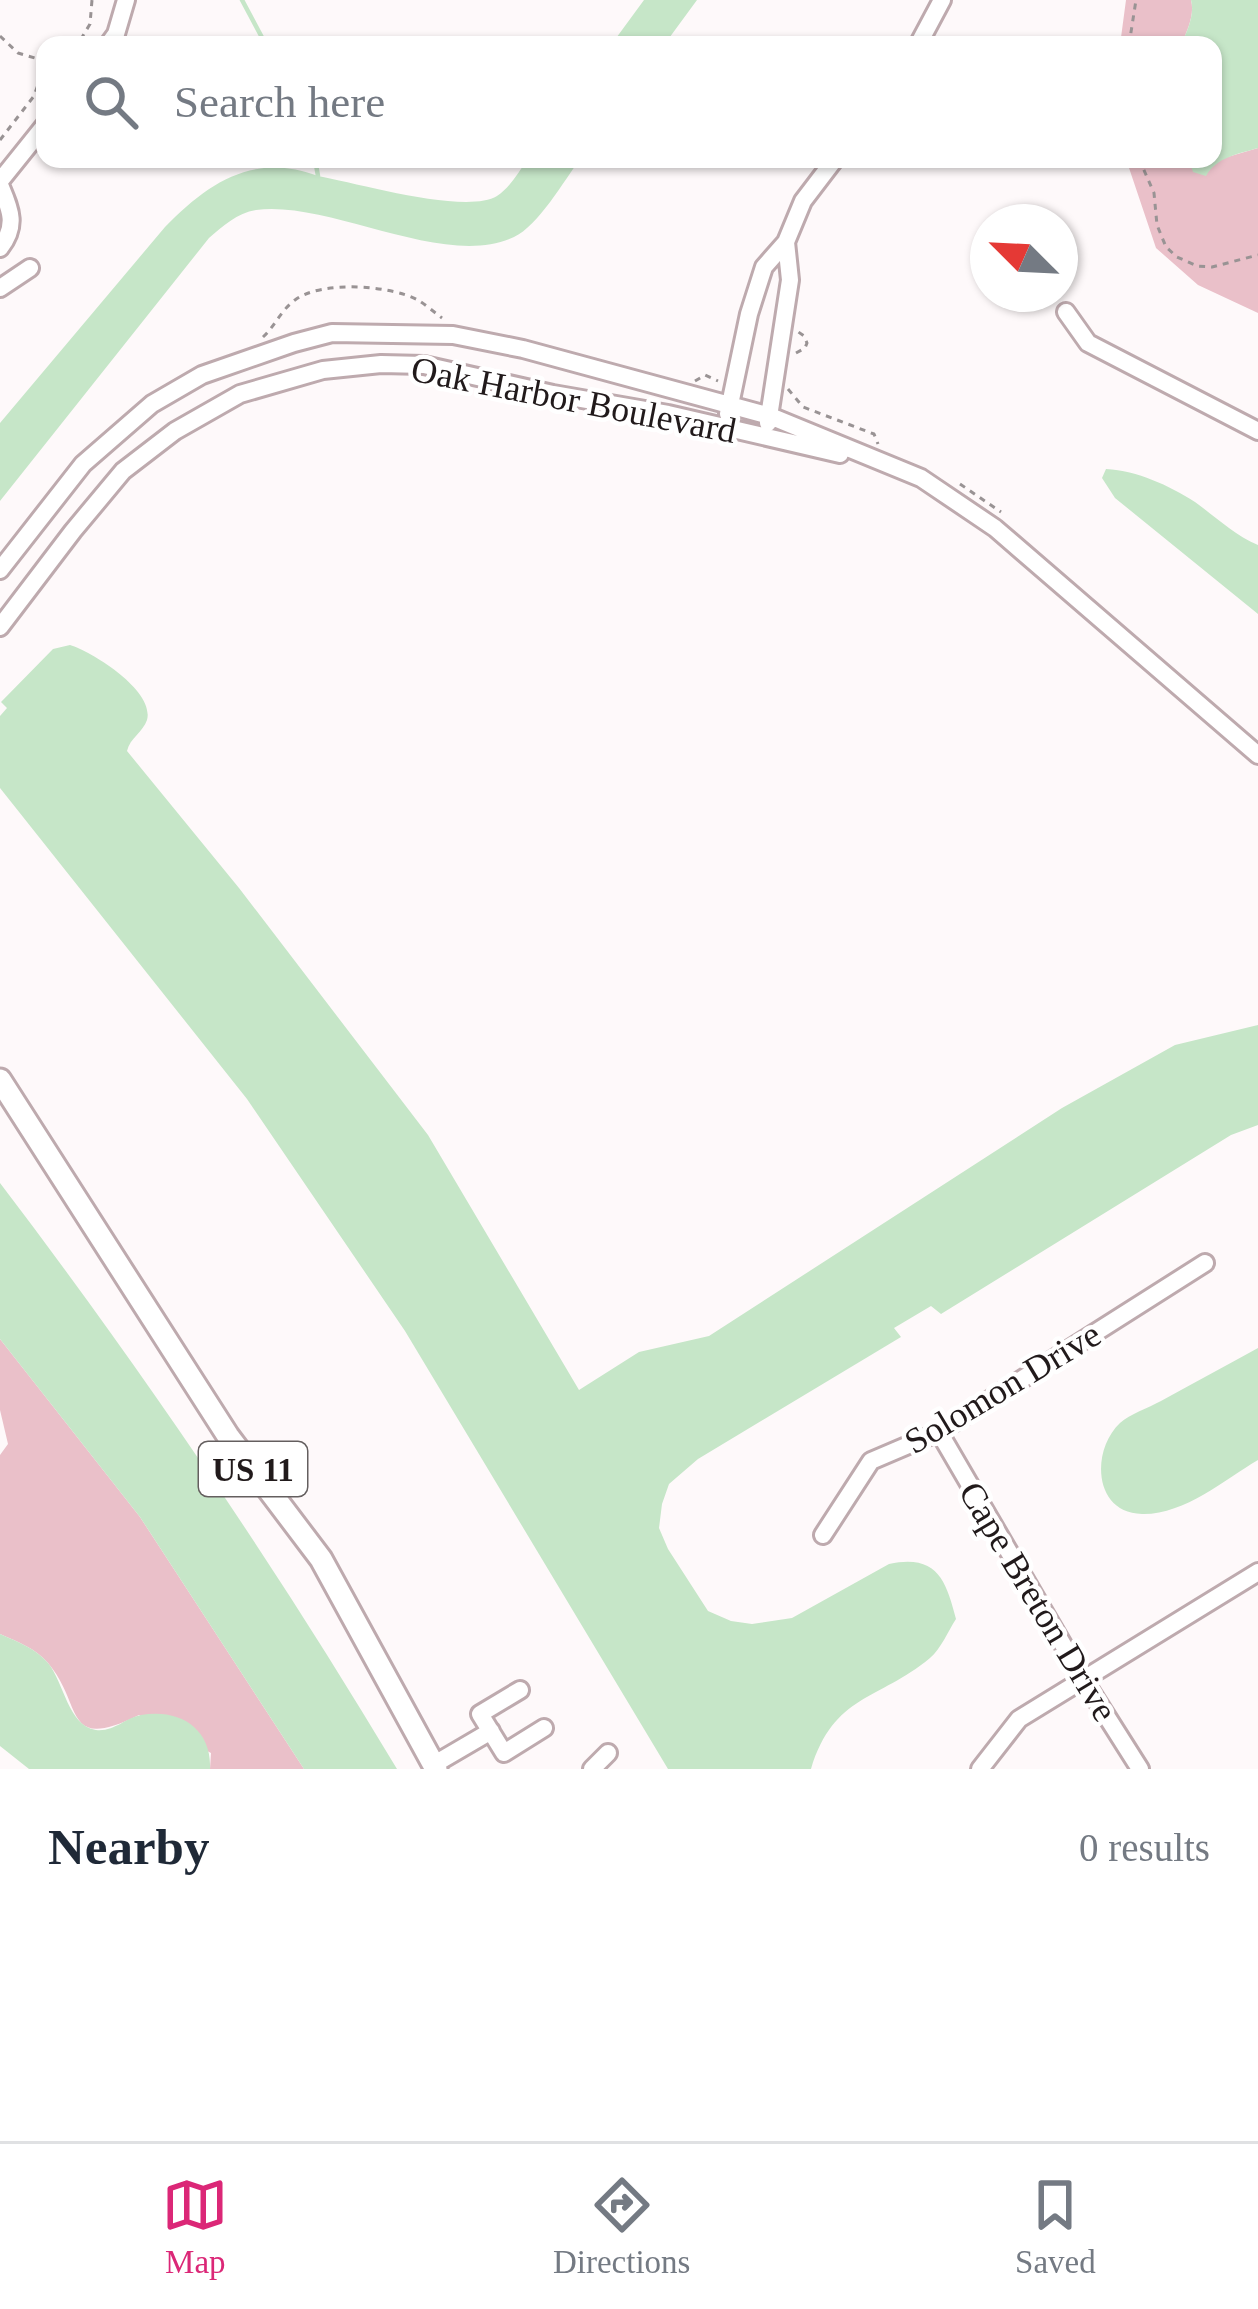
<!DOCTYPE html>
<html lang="en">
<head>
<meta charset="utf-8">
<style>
	body { margin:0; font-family:"Times New Roman",serif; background:#f2f2f3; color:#1f2937 }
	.compass { position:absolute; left:970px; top:204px; width:108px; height:108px; border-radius:50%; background:#fff; box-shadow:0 3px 9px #0004; rotate:294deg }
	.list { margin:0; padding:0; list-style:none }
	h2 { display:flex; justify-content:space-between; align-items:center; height:156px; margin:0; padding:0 48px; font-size:51px }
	h2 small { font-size:39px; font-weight:400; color:#747a83 }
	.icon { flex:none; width:66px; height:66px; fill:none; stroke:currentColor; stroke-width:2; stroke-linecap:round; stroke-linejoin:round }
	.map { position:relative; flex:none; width:1258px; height:1769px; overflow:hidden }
	.search { position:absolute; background:#fff; box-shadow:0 3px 9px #0004; left:36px; right:36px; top:36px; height:132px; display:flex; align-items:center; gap:30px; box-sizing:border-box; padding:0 42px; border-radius:24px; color:#747a83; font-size:45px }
	.sheet { height:372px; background:#fff }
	nav { display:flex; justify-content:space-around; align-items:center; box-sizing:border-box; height:168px; border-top:3px solid #e0e1e3; background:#fff; font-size:33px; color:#747a83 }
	nav a { display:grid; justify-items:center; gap:6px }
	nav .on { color:#db2777 }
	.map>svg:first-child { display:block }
</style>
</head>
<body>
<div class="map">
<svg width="1258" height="1769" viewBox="0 0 1258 1769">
	<rect width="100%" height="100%" fill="#fef9fa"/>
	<!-- green -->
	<path fill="#eac0c9" d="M1126,0H1191C1195,15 1187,31 1181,45H1120Z
		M1258,148V313L1198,285L1156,248L1126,159H1189L1212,166L1224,158Z
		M0,1339L140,1517L304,1769H210L211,1753L139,1715C62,1753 84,1705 48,1663C35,1648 18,1642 0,1634V1455L8,1444L0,1410Z"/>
	<!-- water -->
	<path fill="#c6e6c8" d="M644,0H697L664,45H611Z
		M1191,0H1258V148C1238,154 1217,157 1206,176L1193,172L1189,160L1213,159V45H1181C1187,31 1195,15 1191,0Z
		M528,159H580C564,181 538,226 514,237C445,270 330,200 256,210C237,213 223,226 209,238L0,501V423L165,227C209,182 254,152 318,176C357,183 466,215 497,196C510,188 519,171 528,159Z
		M1106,469C1138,471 1168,485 1195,502C1216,517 1234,535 1258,545V614L1115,498L1102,478Z
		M70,645C93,652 155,691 147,720C143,732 130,738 127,751L239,888L428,1135L579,1390L639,1352L709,1336L1062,1108L1175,1045L1258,1025V1125L1231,1135L941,1314L931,1306L894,1328L901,1337L698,1459L669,1484L662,1504L659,1528L668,1549L708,1611L731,1621L752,1624L792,1618L889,1564C937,1554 946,1580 956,1619C948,1631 941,1649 930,1658C878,1701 834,1694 811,1769H668L405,1331L247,1099L0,788V716L7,708L1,702L53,649Z
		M0,1183C143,1371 276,1567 397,1769H304L140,1517L0,1339Z
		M1258,1348V1460C1224,1480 1184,1515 1142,1514C1093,1513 1091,1450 1120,1423C1130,1414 1148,1408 1161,1401C1193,1383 1226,1366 1258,1348Z
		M0,1634C18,1642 35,1648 48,1663C64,1682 68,1726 96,1730C114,1732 125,1718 141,1715C179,1708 212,1728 210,1769H29L0,1746Z"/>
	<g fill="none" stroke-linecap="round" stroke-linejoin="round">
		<!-- stream -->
		<path stroke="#c6e6c8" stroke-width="4.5" d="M242,0L266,45
			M315,159L318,176"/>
		<defs>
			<path id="minor" d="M108,45L116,34L126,0
				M918,45L942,0
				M0,181L45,125
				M0,185C10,209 18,225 0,248
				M0,288L30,268
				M1066,312L1088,343L1258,431
				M728,414L749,314L764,267L786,242L803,201L835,159
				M768,423L790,280L786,242
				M0,570L83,464L152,404L202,375L294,343L332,333L453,335L523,349L770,416L921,478L995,528L1258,755
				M0,627L73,531L123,471L175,431L240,394L323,370L381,364L424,365L553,394L668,414L840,454
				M939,1432L1083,1679L1140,1769
				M823,1535L871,1461L939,1432L1205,1263
				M520,1690L480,1714L504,1753L544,1728
				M433,1765L491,1731
				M592,1769L608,1753
				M980,1769L1019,1719L1258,1572"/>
			<path id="major" d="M0,1080L228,1436L321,1559L436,1769"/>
		</defs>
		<!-- minor casing -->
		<use href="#minor" stroke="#beaaae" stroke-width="22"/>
		<!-- major casing -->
		<use href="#major" stroke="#beaaae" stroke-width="27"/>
		<!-- path -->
		<path stroke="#999394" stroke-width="3" stroke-dasharray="6 6" stroke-linecap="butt" d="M0,36L18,53L45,61
			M71,45L77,39H81L90,24L92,0
			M1129,45L1136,0
			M0,140L34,96L45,65
			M1139,159L1154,193L1157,225L1166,247L1177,257L1197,266L1212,267L1258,255
			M263,337C275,326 281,310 295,300C322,280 389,285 418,300C426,305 434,312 442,318
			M796,353L805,348L807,343L804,336L797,331
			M695,381L705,375L718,381
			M788,389L803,407L874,434L878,444
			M960,484L1001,512"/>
		<!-- minor -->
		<use href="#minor" stroke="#fff" stroke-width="16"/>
		<!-- major -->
		<use href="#major" stroke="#fff" stroke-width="21"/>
	</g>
	<g text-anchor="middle" stroke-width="9" stroke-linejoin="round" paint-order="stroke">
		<!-- shield labels -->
		<rect fill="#fff" stroke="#645f5f" stroke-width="3" x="199" y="1442" width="108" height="54" rx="9"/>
		<g font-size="33" font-weight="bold" fill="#211a1b">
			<text x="253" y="1481">US 11</text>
		</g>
		<!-- street labels -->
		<g font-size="36" fill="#211a1b" stroke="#fff">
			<text transform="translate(574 399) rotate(11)" y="13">Oak Harbor Boulevard</text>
			<text transform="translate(1002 1387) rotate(-31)" y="13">Solomon Drive</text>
			<text transform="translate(1039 1601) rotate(59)" y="13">Cape Breton Drive</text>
		</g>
	</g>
</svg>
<svg class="compass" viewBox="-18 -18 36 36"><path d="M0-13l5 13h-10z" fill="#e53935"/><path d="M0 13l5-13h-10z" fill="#747a83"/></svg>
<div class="search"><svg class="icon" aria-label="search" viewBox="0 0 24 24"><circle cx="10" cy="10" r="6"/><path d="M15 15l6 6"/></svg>Search here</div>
</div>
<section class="sheet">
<h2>Nearby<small>0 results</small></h2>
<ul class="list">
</ul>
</section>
<nav>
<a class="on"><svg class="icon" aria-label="map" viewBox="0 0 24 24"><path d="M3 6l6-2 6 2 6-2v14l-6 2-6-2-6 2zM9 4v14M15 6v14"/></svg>Map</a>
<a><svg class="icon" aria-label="directions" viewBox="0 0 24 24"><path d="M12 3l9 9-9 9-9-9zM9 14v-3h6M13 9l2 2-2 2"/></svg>Directions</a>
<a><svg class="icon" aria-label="saved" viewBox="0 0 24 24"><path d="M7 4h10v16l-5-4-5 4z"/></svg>Saved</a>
</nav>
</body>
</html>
